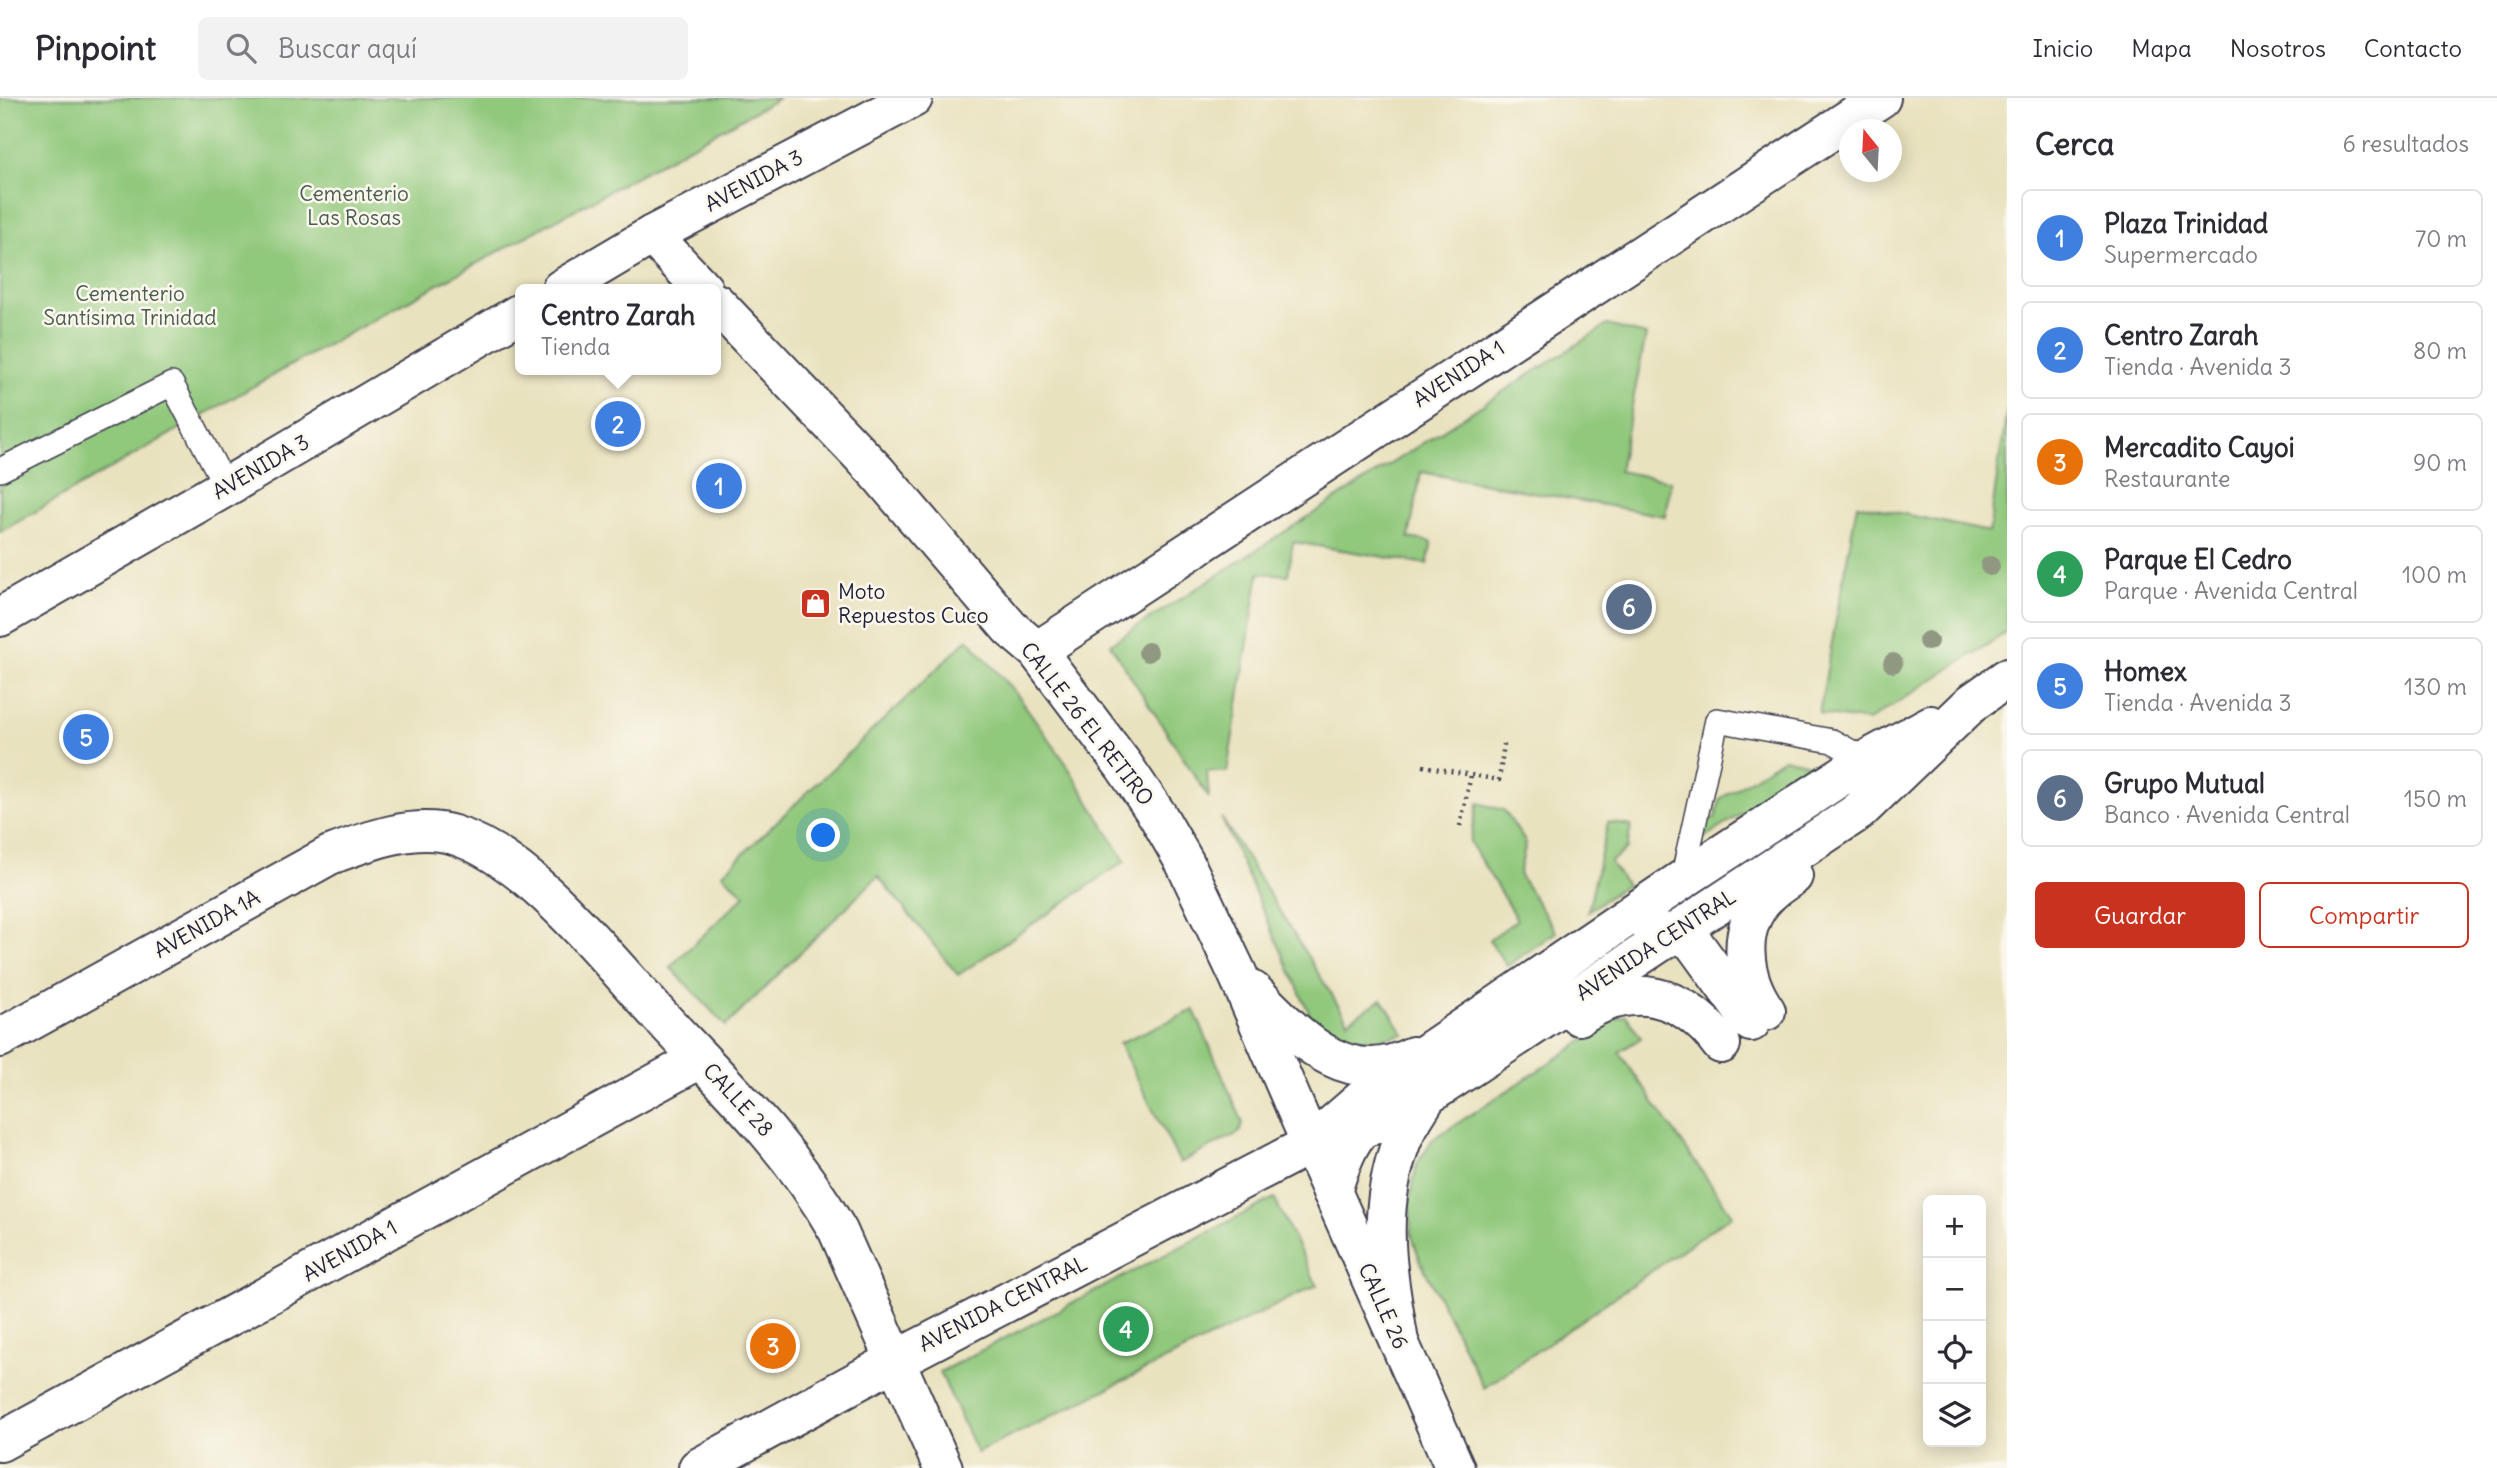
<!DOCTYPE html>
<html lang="es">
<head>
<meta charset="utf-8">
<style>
	body { margin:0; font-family:Delius,sans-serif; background:#f2f2f3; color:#2b2b33 }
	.controls { position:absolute; right:21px; bottom:21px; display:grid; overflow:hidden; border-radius:10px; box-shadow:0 4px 18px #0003 }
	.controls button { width:63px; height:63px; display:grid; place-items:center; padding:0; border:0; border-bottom:2px solid #e1e1e2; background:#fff; color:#2b2b33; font:35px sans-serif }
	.compass { position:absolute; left:1839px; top:21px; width:63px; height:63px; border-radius:50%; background:#fff; box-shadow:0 4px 18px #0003; rotate:342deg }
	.you { position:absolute; left:824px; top:738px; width:24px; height:24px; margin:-18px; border:5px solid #fff; border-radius:50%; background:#1a73e8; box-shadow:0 0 0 10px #1a73e833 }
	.badge { display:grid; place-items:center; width:46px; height:46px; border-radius:50%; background:#c8321e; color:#fff; font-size:23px; font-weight:700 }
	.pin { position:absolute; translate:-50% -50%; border:4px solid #fff; box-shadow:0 2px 7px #0006 }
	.popup { position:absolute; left:515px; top:186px; width:206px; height:91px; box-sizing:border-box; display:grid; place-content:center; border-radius:10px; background:#fff; filter:drop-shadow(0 2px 5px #0005); font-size:23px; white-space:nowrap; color:#7c7c81 }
	.popup b { font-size:26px; color:#2b2b33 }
	.popup::after { content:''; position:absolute; left:50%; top:100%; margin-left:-14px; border:14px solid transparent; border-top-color:#fff }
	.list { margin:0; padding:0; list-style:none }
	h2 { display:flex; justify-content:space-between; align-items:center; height:91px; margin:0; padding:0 28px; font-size:30px }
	h2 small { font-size:23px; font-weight:400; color:#7c7c81 }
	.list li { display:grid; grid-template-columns:46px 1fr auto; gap:21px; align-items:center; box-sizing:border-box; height:98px; margin:0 14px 14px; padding:0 14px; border:2px solid #e1e1e2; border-radius:10px }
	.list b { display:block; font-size:26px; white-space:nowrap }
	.list p { margin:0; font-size:23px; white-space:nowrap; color:#7c7c81 }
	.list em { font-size:23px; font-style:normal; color:#7c7c81 }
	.actions { display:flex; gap:14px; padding:21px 28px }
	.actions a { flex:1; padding:16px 0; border:2px solid #c8321e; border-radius:10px; text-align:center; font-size:24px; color:#c8321e }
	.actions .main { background:#c8321e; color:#fff }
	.icon { flex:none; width:38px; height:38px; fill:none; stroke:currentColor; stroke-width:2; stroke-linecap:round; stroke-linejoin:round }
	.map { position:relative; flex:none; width:2007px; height:1370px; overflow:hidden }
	header { display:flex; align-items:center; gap:42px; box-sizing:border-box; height:98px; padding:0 35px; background:#fff; border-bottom:2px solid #e1e1e2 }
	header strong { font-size:33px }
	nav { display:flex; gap:38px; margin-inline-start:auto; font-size:24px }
	.search { width:490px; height:63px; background:#f2f2f3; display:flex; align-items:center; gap:18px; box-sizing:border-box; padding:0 24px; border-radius:10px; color:#7c7c81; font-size:26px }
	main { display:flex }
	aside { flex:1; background:#fff }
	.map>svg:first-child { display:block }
</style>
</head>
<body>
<header>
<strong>Pinpoint</strong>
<div class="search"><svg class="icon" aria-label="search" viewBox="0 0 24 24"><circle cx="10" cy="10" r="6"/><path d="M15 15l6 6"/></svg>Buscar aquí</div>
<nav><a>Inicio</a><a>Mapa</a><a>Nosotros</a><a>Contacto</a></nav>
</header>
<main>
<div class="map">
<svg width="2007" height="1370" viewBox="0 0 2007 1370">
	<rect width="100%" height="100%" fill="#fbf7ec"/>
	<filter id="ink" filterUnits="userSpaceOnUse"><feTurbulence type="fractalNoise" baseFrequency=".0143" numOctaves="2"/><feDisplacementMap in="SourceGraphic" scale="14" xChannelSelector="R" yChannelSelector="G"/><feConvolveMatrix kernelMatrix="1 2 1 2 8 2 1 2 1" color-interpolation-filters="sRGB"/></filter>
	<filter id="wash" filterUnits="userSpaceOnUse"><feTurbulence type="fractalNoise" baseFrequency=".00686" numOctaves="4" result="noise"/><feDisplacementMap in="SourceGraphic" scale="28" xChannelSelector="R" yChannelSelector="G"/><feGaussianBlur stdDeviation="1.57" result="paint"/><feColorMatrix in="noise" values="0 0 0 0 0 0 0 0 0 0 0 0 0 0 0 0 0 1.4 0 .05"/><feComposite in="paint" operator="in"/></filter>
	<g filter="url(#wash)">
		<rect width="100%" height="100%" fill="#e9e2bf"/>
		<!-- green -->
		<path fill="#90c87b" stroke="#59755b" stroke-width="2" d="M0,0H779L280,273L0,434Z
			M1607,227L1646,237L1619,373L1671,383L1665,418L1421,374L1409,440L1432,444L1427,466L1293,444L1288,477L1259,475L1227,674L1207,673L1209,700L1110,546Z
			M2007,310V534L1868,623L1819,616L1857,406L1989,434Z
			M968,541L1019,599L1065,664L1125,763L958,877L878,778L726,928L670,869L745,797L722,776Z
			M1784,660L1817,668L1702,741L1701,718L1715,721L1720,701Z
			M1478,705L1504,712L1526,745L1519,776L1556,834L1507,868L1489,842L1517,822L1470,744Z
			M1221,719L1348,923L1382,901L1404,936L1374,942L1341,940L1311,919Z
			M1608,724L1631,728L1627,751L1610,764L1626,787L1588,813Z
			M1194,912L1243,1025L1240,1034L1180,1065L1119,945Z
			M1626,917L1641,940L1619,954L1732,1117L1484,1290L1420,1162L1411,1135L1410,1100L1417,1066L1432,1042L1597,934L1594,929Z
			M1274,1100L1317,1187L977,1355L940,1274Z"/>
	</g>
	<g filter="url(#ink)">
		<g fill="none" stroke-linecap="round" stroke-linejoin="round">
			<defs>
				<path id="lane" d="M0,372L172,286L226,389
					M1682,782L1717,622L1832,643L1866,662"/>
				<path id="street" d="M0,940L330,757C367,743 414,725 454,737C531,761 605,859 659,917C725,987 790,1048 838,1133L943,1370
					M0,1344L700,961
					M698,1370L896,1262L1311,1046L1455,1370"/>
				<path id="secondary" d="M652,137L703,191
					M716,205L877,374L1010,530L1037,553L1124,668L1158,718L1185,765L1238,877L1311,1046
					M1037,553L1881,0
					M1653,836L1675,834L1693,844L1751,924
					M1253,893C1298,937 1344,993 1413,958
					M1766,913C1742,879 1735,830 1767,798C1774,790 1784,784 1793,778
					M1579,918C1633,882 1684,896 1721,946
					M1322,1036L1375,990L1682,782L1866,662L1931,627
					M1311,1046L1392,1021L1858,714L1973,604L2007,580
					M1332,1094C1340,1067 1348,1043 1368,1022
					M1399,1244C1387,1172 1375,1113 1402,1042C1408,1027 1418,1013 1426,1000"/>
				<path id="primary" d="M561,191L652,137L913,0
					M0,519L226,389L520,215"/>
			</defs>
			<!-- lane casing -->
			<use href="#lane" stroke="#403f4f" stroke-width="26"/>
			<!-- street casing -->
			<use href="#street" stroke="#403f4f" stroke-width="42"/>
			<!-- secondary casing -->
			<use href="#secondary" stroke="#403f4f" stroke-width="42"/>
			<!-- primary casing -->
			<use href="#primary" stroke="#403f4f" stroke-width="42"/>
			<!-- path -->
			<path stroke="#403f4f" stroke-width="4.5" stroke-dasharray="2 5" stroke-linecap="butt" d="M1423,668L1499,682L1504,646
				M1460,728L1471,677"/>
			<!-- lane -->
			<use href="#lane" stroke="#fff" stroke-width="23"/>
			<!-- street -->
			<use href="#street" stroke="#fff" stroke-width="38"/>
			<!-- secondary -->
			<use href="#secondary" stroke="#fff" stroke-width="38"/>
			<!-- primary -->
			<use href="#primary" stroke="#fff" stroke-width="38"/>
		</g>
		<!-- trees -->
		<g fill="#909882">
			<circle cx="1990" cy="468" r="10"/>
			<circle cx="1928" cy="543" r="10"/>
			<circle cx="1148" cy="554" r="10"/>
			<circle cx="1893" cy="565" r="10"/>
		</g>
	</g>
	<!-- icons -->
	<defs>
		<symbol id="shop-square" viewBox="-11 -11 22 22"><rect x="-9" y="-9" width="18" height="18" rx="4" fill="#c8321e" stroke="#fbf7ec"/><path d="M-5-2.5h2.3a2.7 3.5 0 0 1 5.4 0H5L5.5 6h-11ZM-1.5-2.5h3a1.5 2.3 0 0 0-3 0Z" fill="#fff"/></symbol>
	</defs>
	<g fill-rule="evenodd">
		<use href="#shop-square" x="798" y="488" width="35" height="35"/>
	</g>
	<g text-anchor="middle" stroke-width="5" stroke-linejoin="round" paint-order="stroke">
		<!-- street labels -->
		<g font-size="21" fill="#22223b" stroke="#fbf7ec">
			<text transform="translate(754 83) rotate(-28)" y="7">AVENIDA 3</text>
			<text transform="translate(1459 276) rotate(-33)" y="7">AVENIDA 1</text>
			<text transform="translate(261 369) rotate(-30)" y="7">AVENIDA 3</text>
			<text transform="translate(1087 626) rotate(52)" y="7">CALLE 26 EL RETIRO</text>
			<text transform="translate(207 826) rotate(-29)" y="7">AVENIDA 1A</text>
			<text transform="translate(1656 847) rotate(-33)" y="7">AVENIDA CENTRAL</text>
			<text transform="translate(738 1002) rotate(47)" y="7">CALLE 28</text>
			<text transform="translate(350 1153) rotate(-29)" y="7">AVENIDA 1</text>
			<text transform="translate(1003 1206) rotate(-27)" y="7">AVENIDA CENTRAL</text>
			<text transform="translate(1383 1208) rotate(66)" y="7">CALLE 26</text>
		</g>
		<!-- park labels -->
		<g font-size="21" fill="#485c51" stroke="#fbf7ec">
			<text x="354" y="103">Cementerio<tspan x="354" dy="24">Las Rosas</tspan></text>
			<text x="130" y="203">Cementerio<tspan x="130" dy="24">Santísima Trinidad</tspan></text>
		</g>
		<!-- poi labels -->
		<g font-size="21" fill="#22223b" stroke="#fbf7ec" text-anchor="start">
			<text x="838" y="501">Moto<tspan x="838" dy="24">Repuestos Cuco</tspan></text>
		</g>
	</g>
</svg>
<div class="controls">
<button>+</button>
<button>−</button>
<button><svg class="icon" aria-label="locate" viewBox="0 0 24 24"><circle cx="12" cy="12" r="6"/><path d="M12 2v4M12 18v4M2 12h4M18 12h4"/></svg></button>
<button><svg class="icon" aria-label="layers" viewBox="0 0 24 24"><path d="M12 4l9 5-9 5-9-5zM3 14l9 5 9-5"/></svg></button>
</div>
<svg class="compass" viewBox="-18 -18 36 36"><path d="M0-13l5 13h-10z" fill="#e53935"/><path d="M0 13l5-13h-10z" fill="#7c7c81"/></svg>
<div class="you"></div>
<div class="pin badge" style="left:719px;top:388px;background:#3f7fe0">1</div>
<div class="pin badge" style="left:618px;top:326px;background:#3f7fe0">2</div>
<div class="popup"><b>Centro Zarah</b>Tienda</div>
<div class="pin badge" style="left:773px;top:1248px;background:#e8710a">3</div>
<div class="pin badge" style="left:1126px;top:1231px;background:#2e9e5b">4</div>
<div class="pin badge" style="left:86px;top:639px;background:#3f7fe0">5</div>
<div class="pin badge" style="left:1629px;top:509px;background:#5c6f8a">6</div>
</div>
<aside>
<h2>Cerca<small>6 resultados</small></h2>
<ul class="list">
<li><span class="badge" style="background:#3f7fe0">1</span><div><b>Plaza Trinidad</b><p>Supermercado</p></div><em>70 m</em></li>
<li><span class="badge" style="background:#3f7fe0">2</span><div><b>Centro Zarah</b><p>Tienda · Avenida 3</p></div><em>80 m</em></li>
<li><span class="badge" style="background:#e8710a">3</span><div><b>Mercadito Cayoi</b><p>Restaurante</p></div><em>90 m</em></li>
<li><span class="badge" style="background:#2e9e5b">4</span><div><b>Parque El Cedro</b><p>Parque · Avenida Central</p></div><em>100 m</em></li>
<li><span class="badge" style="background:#3f7fe0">5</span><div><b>Homex</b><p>Tienda · Avenida 3</p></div><em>130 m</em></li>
<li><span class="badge" style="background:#5c6f8a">6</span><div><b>Grupo Mutual</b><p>Banco · Avenida Central</p></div><em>150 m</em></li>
</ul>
<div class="actions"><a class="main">Guardar</a><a>Compartir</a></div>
</aside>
</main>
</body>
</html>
